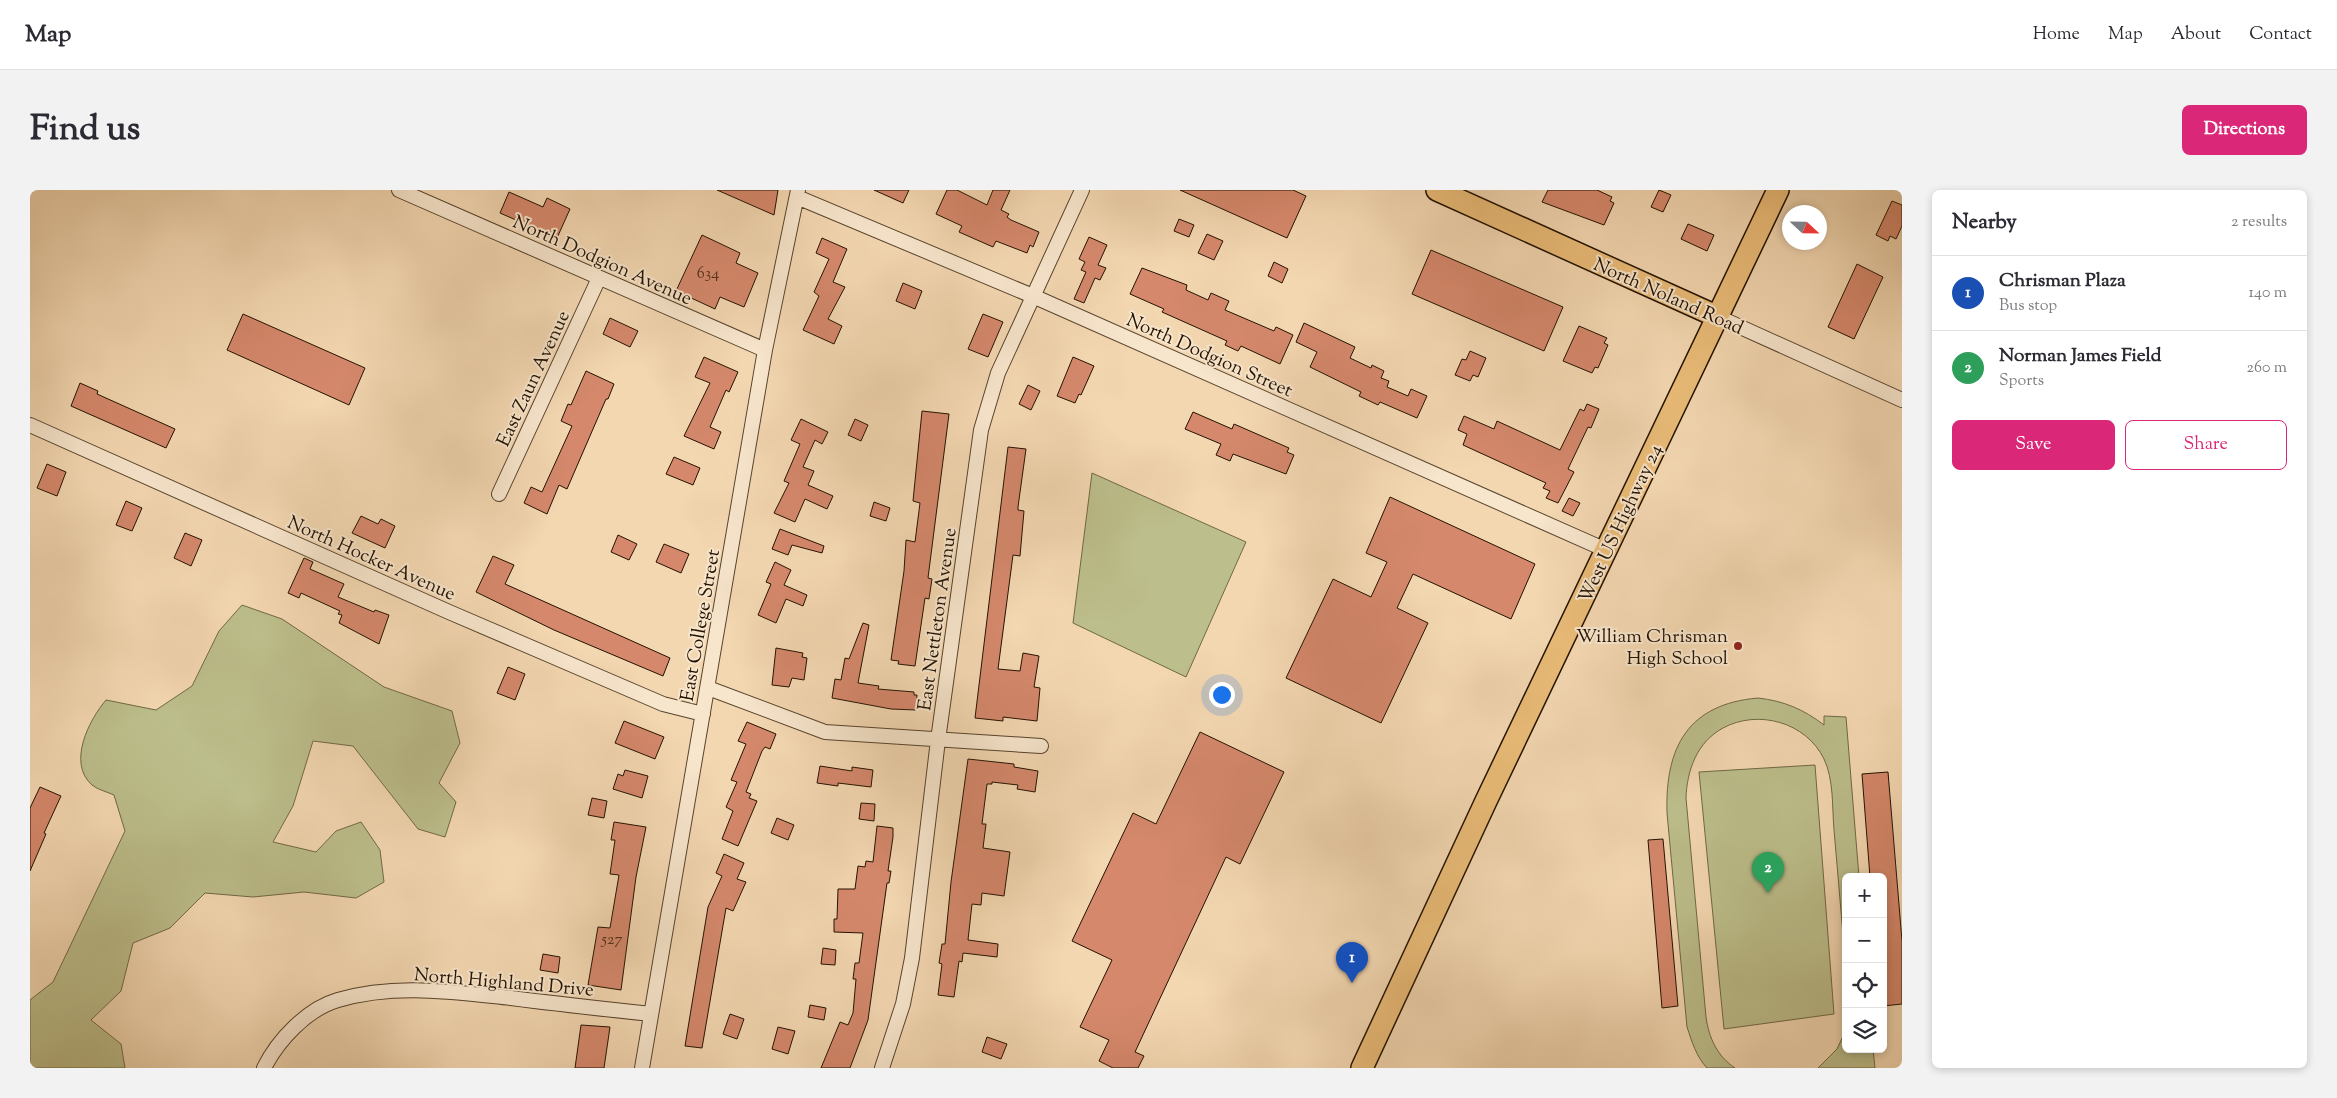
<!DOCTYPE html>
<html lang="en">
<head>
<meta charset="utf-8">
<style>
	body { margin:0; font-family:"Sorts Mill Goudy",serif; background:#f2f2f3; color:#2b2b33 }
	.controls { position:absolute; right:15px; bottom:15px; display:grid; overflow:hidden; border-radius:8px; box-shadow:0 2px 8px #0003 }
	.controls button { width:45px; height:45px; display:grid; place-items:center; padding:0; border:0; border-bottom:1px solid #e1e1e2; background:#fff; color:#2b2b33; font:25px sans-serif }
	.compass { position:absolute; left:1752px; top:15px; width:45px; height:45px; border-radius:50%; background:#fff; box-shadow:0 2px 8px #0003; rotate:112deg }
	.you { position:absolute; left:1191px; top:504px; width:18px; height:18px; margin:-12px; border:4px solid #fff; border-radius:50%; background:#1a73e8; box-shadow:0 0 0 8px #1a73e833 }
	.badge { display:grid; place-items:center; width:32px; height:32px; border-radius:50%; background:#db2777; color:#fff; font-size:16px; font-weight:700 }
	.pin { position:absolute; translate:-50% -41px; filter:drop-shadow(0 1px 2px #0008) }
	.pin::after { content:''; position:absolute; top:26px; width:18px; height:15px; background:inherit; clip-path:polygon(0 0,100% 0,50% 100%) }
	.list { margin:0; padding:0; list-style:none }
	h2 { display:flex; justify-content:space-between; align-items:center; height:65px; margin:0; padding:0 20px; font-size:21px }
	h2 small { font-size:16px; font-weight:400; color:#7c7c81 }
	.list li { display:grid; grid-template-columns:32px 1fr auto; gap:15px; align-items:center; box-sizing:border-box; height:75px; padding:0 20px; border-top:1px solid #e1e1e2 }
	.list b { display:block; font-size:19px; white-space:nowrap }
	.list p { margin:0; font-size:16px; white-space:nowrap; color:#7c7c81 }
	.list em { font-size:16px; font-style:normal; color:#7c7c81 }
	.actions { display:flex; gap:10px; padding:15px 20px }
	.actions a { flex:1; padding:11px 0; border:1px solid #db2777; border-radius:8px; text-align:center; font-size:18px; color:#db2777 }
	.actions .main { background:#db2777; color:#fff }
	.icon { flex:none; width:28px; height:28px; fill:none; stroke:currentColor; stroke-width:2; stroke-linecap:round; stroke-linejoin:round }
	.map { position:relative; flex:none; width:1872px; height:878px; overflow:hidden; border-radius:8px }
	header { display:flex; align-items:center; gap:30px; box-sizing:border-box; height:70px; padding:0 25px; background:#fff; border-bottom:1px solid #e1e1e2 }
	header strong { font-size:24px }
	nav { display:flex; gap:28px; margin-inline-start:auto; font-size:18px }
	.intro { display:flex; align-items:center; justify-content:space-between; box-sizing:border-box; height:120px; padding:0 30px }
	h1 { margin:0; font-size:35px }
	.button { padding:12px 22px; border-radius:8px; background:#db2777; color:#fff; font-size:18px; font-weight:700 }
	main { display:flex; gap:30px; padding:0 30px }
	aside { flex:1; background:#fff; border-radius:8px; box-shadow:0 2px 8px #0003 }
	.map>svg:first-child { display:block }
</style>
</head>
<body>
<header>
<strong>Map</strong>
<nav><a>Home</a><a>Map</a><a>About</a><a>Contact</a></nav>
</header>
<div class="intro"><h1>Find us</h1><a class="button">Directions</a></div>
<main>
<div class="map">
<svg width="1872" height="878" viewBox="0 0 1872 878">
	<rect width="100%" height="100%" fill="#f3d7b1"/>
	<filter id="stains"><feTurbulence type="fractalNoise" baseFrequency=".004" numOctaves="4"/><feColorMatrix values="0 0 0 0 .2 0 0 0 0 .09 0 0 0 0 .02 0 0 0 .5 -.17"/></filter>
	<radialGradient id="worn" r=".72"><stop offset=".6" stop-color="#630" stop-opacity="0"/><stop offset="1" stop-color="#630" stop-opacity=".3"/></radialGradient>
	<!-- green -->
	<path fill="#bcbe8b" stroke="#706846" d="M1062,283L1216,352L1156,487L1043,433Z
		M212,415L252,429L354,497L422,521L430,553L409,593L426,612L415,647L388,639L323,556L283,551L263,616L243,652L286,662L306,641L331,632L350,660L354,692L326,708L274,702L223,707L175,703L140,738L103,753L91,801L61,830L91,854L95,878H0V810L23,792L95,641L84,605C78,602 68,600 62,595C37,573 59,530 76,510L126,520L162,496L189,441Z
		M1728,508C1754,511 1773,519 1794,535V526L1816,527L1829,687H1816V780C1812,733 1808,686 1804,640C1802,617 1804,590 1794,569C1776,532 1728,519 1693,538C1667,552 1657,580 1656,608L1676,827C1679,848 1687,866 1705,878H1677C1666,866 1662,852 1657,837L1637,623C1635,557 1658,514 1728,508Z
		M1785,575L1804,824L1694,839L1669,582Z
		M1816,840V859H1843L1845,878H1788L1807,859Z"/>
	<!-- building -->
	<path fill="#d5886c" stroke="#231200" d="M687,0H748L744,25Z
		M844,0H879L873,13Z
		M917,0H927L957,15L963,0H980L971,20L979,24L977,27L981,30L1009,42L1003,57L1000,55L997,63L966,51L963,57L929,42L932,36L906,24Z
		M1150,0H1263L1276,6L1257,48Z
		M1518,0H1567L1582,7L1580,11L1584,13L1574,35L1512,12Z
		M1629,0L1641,5L1633,22L1621,17Z
		M479,2L513,17L517,8L540,19L527,48L470,23Z
		M1862,11L1872,15V36L1866,49L1860,46L1858,51L1846,45Z
		M1149,29L1164,35L1159,47L1144,41Z
		M1658,34L1684,45L1677,61L1651,49Z
		M1177,44L1193,51L1184,70L1168,63Z
		M672,45L710,63L706,73L728,83L714,117L690,107L685,119L646,101Z
		M1059,47L1077,55L1068,75L1076,78L1070,90L1065,88L1054,113L1044,109L1056,82L1051,80L1055,72L1049,69Z
		M792,48L817,59L803,92L815,97L798,129L812,136L804,154L773,140L789,106L784,102L799,69L786,63Z
		M1401,60L1533,117L1514,161L1382,104Z
		M1244,72L1258,79L1252,93L1238,86Z
		M1827,74L1853,87L1824,149L1798,137Z
		M1112,78L1157,95L1156,100L1178,110L1181,103L1199,111L1195,120L1244,141L1246,137L1263,145L1250,174L1211,156L1208,161L1195,155L1197,151L1132,122L1134,119L1100,104Z
		M873,93L892,101L885,119L866,111Z
		M213,124L335,178L319,215L197,160Z
		M953,124L973,132L958,167L938,159Z
		M580,128L608,141L600,157L573,144Z
		M1274,133L1325,157L1320,168L1341,178L1342,175L1354,181L1351,188L1359,191L1357,197L1378,206L1381,199L1397,206L1387,228L1350,212L1348,215L1329,206L1331,202L1280,177L1287,162L1266,152Z
		M1549,136L1577,148L1574,153L1578,155L1568,178L1565,177L1562,183L1533,171Z
		M1440,161L1456,168L1448,187L1443,185L1440,191L1425,185L1432,169L1436,170Z
		M674,167L708,182L699,202L696,200L680,237L691,242L684,259L654,246L680,193L665,187Z
		M1043,167L1064,176L1051,205L1049,204L1045,213L1027,206Z
		M556,181L584,194L578,209H576L537,299L529,295L517,324L494,313L501,297L512,302L542,236L531,231L538,214L541,215Z
		M50,193L68,201L67,204L145,239L136,258L41,216Z
		M998,195L1010,201L1001,220L989,214Z
		M1557,214L1569,219L1561,238L1558,237L1538,279L1544,282L1528,313L1516,308L1520,301L1513,298L1516,293L1433,255L1437,244L1428,240L1434,226L1464,239L1467,231L1530,260L1550,219L1554,221Z
		M892,221L919,224L898,388L902,389L899,409L895,408L885,476L868,474L869,471L861,470L874,381L876,350L885,352L890,313L883,311Z
		M1163,222L1202,239L1204,234L1259,258L1257,262L1264,265L1256,284L1203,264L1200,271L1186,265L1191,254L1155,239Z
		M771,229L798,242L792,254L785,250L773,277L784,281L778,295L803,306L797,319L775,309L765,332L744,323L759,293L754,291L770,254L761,250Z
		M825,229L838,235L831,251L818,245Z
		M978,257L996,259L988,317V320L994,321L990,366L983,365L968,479L990,481L993,463L1009,466L1004,497L1010,498L1007,531L973,527V531L945,528Z
		M644,267L670,278L663,295L636,284Z
		M17,274L36,282L27,306L7,298Z
		M1360,307L1505,374L1481,429L1383,384L1367,418L1398,433L1351,533L1256,488L1303,389L1341,407L1357,372L1336,363Z
		M1539,308L1550,313L1543,326L1532,321Z
		M96,311L112,318L102,341L86,335Z
		M844,312L860,318L856,331L840,326Z
		M331,326L348,334L351,329L365,336L355,358L322,343Z
		M750,339L794,356L792,363L762,355L758,365L742,359Z
		M155,343L172,350L161,376L144,368Z
		M588,345L607,354L599,370L581,362Z
		M634,354L659,364L651,383L626,372Z
		M463,366L484,375L475,394L640,468L633,486L524,440L446,402Z
		M274,368L283,372L280,379L314,394L308,407L344,422L345,420L359,425L349,454L309,433L312,425L308,424L310,421L271,403L269,408L258,403Z
		M745,372L761,380L754,395L777,405L773,416L756,409L746,433L728,425L741,394L736,392Z
		M833,433L839,435L828,493L849,496L848,499L884,502V505H887L886,520L861,519L802,508L805,489L811,490L815,468L819,469Z
		M746,458L773,463L772,467L777,468L774,490L762,488L759,497L742,495Z
		M478,477L495,484L485,510L467,503Z
		M594,531L634,547L625,569L585,553Z
		M717,532L746,544L740,559L735,557L732,561L716,602L721,604L719,608L727,611L708,656L692,649L703,621L696,617L707,592L701,590L716,554L708,551Z
		M1170,542L1254,582L1210,674L1196,667L1105,862L1114,866L1108,878H1083L1069,871L1079,850L1050,837L1082,770L1042,751L1103,623L1126,634Z
		M938,569L984,574V577L1008,581L1005,602L987,599L988,595L962,592V594H957L952,634H956L953,658L980,662L974,706L952,703L951,715L942,714L938,750L968,754L967,767L933,763L932,772L929,771L924,807L908,805L912,774L909,773L912,754H915L921,692Z
		M790,576L822,581V577L843,580L841,597L808,593V596L787,593Z
		M595,580L618,586L612,608L583,599L588,584L593,586Z
		M1858,582L1872,751V814L1853,816V687H1840L1832,584Z
		M10,597L31,606L14,643L16,644L0,681V618Z
		M562,608L577,611L574,628L558,625Z
		M831,613L845,614L844,631L829,629Z
		M747,628L764,635L758,650L741,643Z
		M584,632L616,637L606,687L591,800L558,795L568,737L580,738L589,685L580,684L585,650H581Z
		M847,636L863,638V647L858,681H861L859,693H857L838,830L820,878H791L810,832L818,835L823,823L826,789H823L825,773H829L833,743L804,742V729H807L808,699H825L828,676L835,677L836,671L843,672Z
		M1633,649L1648,816L1632,818L1618,650Z
		M694,664L714,673L707,689L716,692L703,721L696,718L672,858L655,856L678,717L692,686L686,683Z
		M793,758L806,760L805,775L791,774Z
		M513,764L530,767L528,783L510,780Z
		M780,815L796,818L794,830L778,827Z
		M700,824L714,829L707,849L693,844Z
		M551,835L580,837L574,878H545Z
		M748,837L765,841L758,864L742,859Z
		M957,847L977,854L971,869L952,862Z"/>
	<g fill="none" stroke-linecap="round" stroke-linejoin="round">
		<defs>
			<path id="minor" d="M369,0L735,160
				M767,7L1005,107L1576,360
				M1686,126L1872,210
				M0,235L419,422L633,514L673,524
				M469,304L569,88
				M678,498L795,542L1011,556
				M234,878C248,850 277,819 308,810C365,793 423,802 481,808C528,814 574,819 621,824
				M612,878L735,160L768,0
				M852,878L873,814L882,768L908,550L951,240L968,183L1052,0"/>
			<path id="primary" d="M1407,0L1686,126
				M1332,878L1456,611L1748,0"/>
		</defs>
		<!-- minor casing -->
		<use href="#minor" stroke="#57432c" stroke-width="16"/>
		<!-- primary casing -->
		<use href="#primary" stroke="#231200" stroke-width="24"/>
		<!-- minor -->
		<use href="#minor" stroke="#f7e5cc" stroke-width="14"/>
		<!-- primary -->
		<use href="#primary" stroke="#eabc78" stroke-width="21"/>
	</g>
	<!-- markers -->
	<circle fill="#8f2418" stroke="#f7e5cc" stroke-width="2" cx="1708" cy="456" r="5"/>
	<g text-anchor="middle" stroke-width="4" stroke-linejoin="round" paint-order="stroke">
		<!-- number labels -->
		<g font-size="16" fill="#50301b">
			<text x="678" y="88">634</text>
			<text x="582" y="754">527</text>
		</g>
		<!-- street labels -->
		<g font-size="19" fill="#231200" stroke="#f7e5cc">
			<text transform="translate(573 69) rotate(24)" y="7">North Dodgion Avenue</text>
			<text transform="translate(1639 105) rotate(24)" y="7">North Noland Road</text>
			<text transform="translate(1180 164) rotate(24)" y="7">North Dodgion Street</text>
			<text transform="translate(502 188) rotate(-65)" y="7">East Zaun Avenue</text>
			<text transform="translate(1589 333) rotate(-65)" y="7">West US Highway 24</text>
			<text transform="translate(342 367) rotate(24)" y="7">North Hocker Avenue</text>
			<text transform="translate(906 429) rotate(-82)" y="7">East Nettleton Avenue</text>
			<text transform="translate(669 435) rotate(-80)" y="7">East College Street</text>
			<text transform="translate(474 791) rotate(5)" y="7">North Highland Drive</text>
		</g>
		<!-- poi labels -->
		<g font-size="19" fill="#231200" stroke="#f7e5cc" text-anchor="end">
			<text x="1698" y="452">William Chrisman<tspan x="1698" dy="22">High School</tspan></text>
		</g>
	</g>
	<rect width="100%" height="100%" filter="url(#stains)"/>
	<rect width="100%" height="100%" fill="url(#worn)"/>
</svg>
<div class="controls">
<button>+</button>
<button>−</button>
<button><svg class="icon" aria-label="locate" viewBox="0 0 24 24"><circle cx="12" cy="12" r="6"/><path d="M12 2v4M12 18v4M2 12h4M18 12h4"/></svg></button>
<button><svg class="icon" aria-label="layers" viewBox="0 0 24 24"><path d="M12 4l9 5-9 5-9-5zM3 14l9 5 9-5"/></svg></button>
</div>
<svg class="compass" viewBox="-18 -18 36 36"><path d="M0-13l5 13h-10z" fill="#e53935"/><path d="M0 13l5-13h-10z" fill="#7c7c81"/></svg>
<div class="you"></div>
<div class="pin badge" style="left:1322px;top:793px;background:#1a4fb4">1</div>
<div class="pin badge" style="left:1738px;top:703px;background:#2e9e5b">2</div>
</div>
<aside>
<h2>Nearby<small>2 results</small></h2>
<ul class="list">
<li><span class="badge" style="background:#1a4fb4">1</span><div><b>Chrisman Plaza</b><p>Bus stop</p></div><em>140 m</em></li>
<li><span class="badge" style="background:#2e9e5b">2</span><div><b>Norman James Field</b><p>Sports</p></div><em>260 m</em></li>
</ul>
<div class="actions"><a class="main">Save</a><a>Share</a></div>
</aside>
</main>
</body>
</html>
